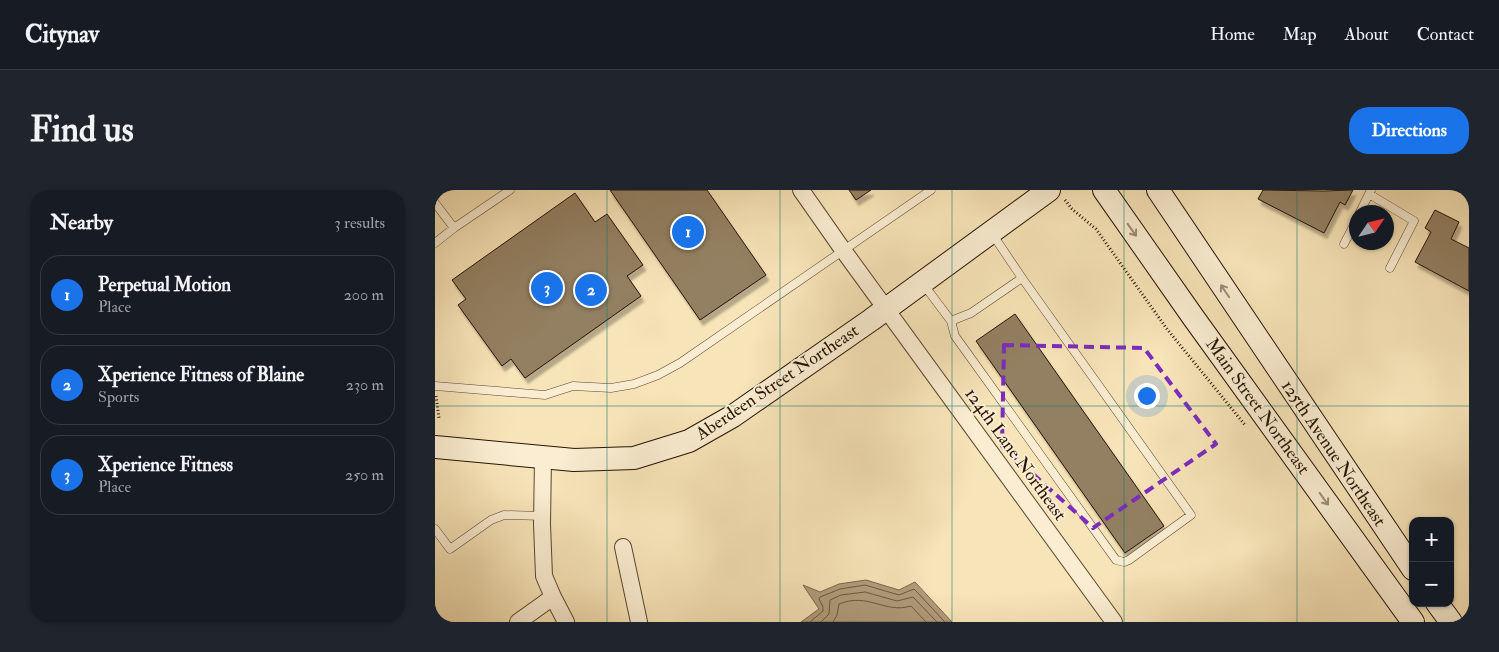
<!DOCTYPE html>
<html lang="en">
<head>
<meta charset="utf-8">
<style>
	body { margin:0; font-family:"IM FELL Double Pica",serif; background:#20242c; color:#f1f3f6 }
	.controls { position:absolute; right:15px; bottom:15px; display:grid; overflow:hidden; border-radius:10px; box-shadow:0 1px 4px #0004 }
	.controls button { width:45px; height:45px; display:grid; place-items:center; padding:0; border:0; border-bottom:1px solid #363941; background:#171b24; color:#f1f3f6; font:25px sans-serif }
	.compass { position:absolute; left:914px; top:15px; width:45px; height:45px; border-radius:50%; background:#171b24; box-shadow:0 1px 4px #0004; rotate:55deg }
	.you { position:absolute; left:711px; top:205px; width:18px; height:18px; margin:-12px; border:4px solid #fff; border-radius:50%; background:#1a73e8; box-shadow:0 0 0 8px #1a73e833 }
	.badge { display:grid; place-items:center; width:32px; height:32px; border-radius:50%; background:#1a73e8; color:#fff; font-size:16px; font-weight:700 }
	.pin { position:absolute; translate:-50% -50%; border:2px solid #fff; box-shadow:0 1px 5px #0006 }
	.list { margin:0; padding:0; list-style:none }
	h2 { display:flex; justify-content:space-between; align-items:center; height:65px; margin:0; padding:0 20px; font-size:21px }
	h2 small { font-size:16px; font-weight:400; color:#9ea1a6 }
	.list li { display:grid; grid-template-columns:32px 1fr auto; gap:15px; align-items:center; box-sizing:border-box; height:80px; margin:0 10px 10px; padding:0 10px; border:1px solid #363941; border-radius:20px }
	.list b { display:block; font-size:19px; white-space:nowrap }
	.list p { margin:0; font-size:16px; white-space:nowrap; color:#9ea1a6 }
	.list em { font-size:16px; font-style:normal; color:#9ea1a6 }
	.map { position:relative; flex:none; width:1034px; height:432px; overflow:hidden; border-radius:20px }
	header { display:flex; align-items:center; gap:30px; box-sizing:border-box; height:70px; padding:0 25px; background:#171b24; border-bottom:1px solid #363941 }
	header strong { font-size:24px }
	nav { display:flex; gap:28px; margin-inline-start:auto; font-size:18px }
	.intro { display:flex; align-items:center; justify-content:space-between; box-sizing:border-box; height:120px; padding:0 30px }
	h1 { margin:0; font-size:35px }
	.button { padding:12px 22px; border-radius:20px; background:#1a73e8; color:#fff; font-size:18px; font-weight:700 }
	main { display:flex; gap:30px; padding:0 30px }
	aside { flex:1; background:#171b24; border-radius:20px; box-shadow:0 1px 4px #0004 }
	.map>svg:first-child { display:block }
</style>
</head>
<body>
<header>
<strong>Citynav</strong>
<nav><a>Home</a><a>Map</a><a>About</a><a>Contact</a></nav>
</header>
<div class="intro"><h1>Find us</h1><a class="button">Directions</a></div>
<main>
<aside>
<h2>Nearby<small>3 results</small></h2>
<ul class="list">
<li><span class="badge">1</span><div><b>Perpetual Motion</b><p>Place</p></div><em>200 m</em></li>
<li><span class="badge">2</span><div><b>Xperience Fitness of Blaine</b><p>Sports</p></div><em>230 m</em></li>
<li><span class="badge">3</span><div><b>Xperience Fitness</b><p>Place</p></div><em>250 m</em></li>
</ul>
</aside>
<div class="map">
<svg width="1034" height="432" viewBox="0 0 1034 432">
	<defs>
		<filter id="shadow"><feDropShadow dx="3" dy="5.5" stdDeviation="1" flood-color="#0004"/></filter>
	</defs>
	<rect width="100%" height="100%" fill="#f7e4b8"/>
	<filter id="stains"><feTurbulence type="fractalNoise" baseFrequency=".004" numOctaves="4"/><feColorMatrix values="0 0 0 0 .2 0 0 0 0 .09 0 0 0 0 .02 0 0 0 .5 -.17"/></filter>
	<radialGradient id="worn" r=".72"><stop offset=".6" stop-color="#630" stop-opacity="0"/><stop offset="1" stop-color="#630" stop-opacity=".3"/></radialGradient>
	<!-- water -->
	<path fill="#b09d7b" stroke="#79664b" d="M431,390L464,400L480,392L517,432H366L384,419L368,395L385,402L404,394Z"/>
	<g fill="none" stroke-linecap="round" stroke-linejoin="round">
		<!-- shore -->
		<path stroke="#6b5840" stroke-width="1" d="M375,432L388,421V417L384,409L385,407L405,399L430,395L464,405L479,399L510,432
			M386,432L394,424L395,410L406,405L430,402L462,411L478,407L502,432
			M398,432L402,425L404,414C434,402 449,424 476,416L491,432"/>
	</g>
	<!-- building -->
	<path fill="#938062" stroke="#261304" filter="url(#shadow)" d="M175,0H272L331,85L265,130Z
		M414,0H436L421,10Z
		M828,0L889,1L918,0L910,15L905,12L889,43L823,9Z
		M140,3L160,32L172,24L208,75L192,86L206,106L90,188L76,169L67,176L23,115L31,109L17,90Z
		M1000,20L1024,32L1016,49L1034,58V101L980,72L996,42L990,38Z
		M580,124L729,336L690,363L541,151Z"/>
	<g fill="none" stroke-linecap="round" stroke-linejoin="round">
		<defs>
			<path id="lane" d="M934,4L979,31L955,78
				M0,13L19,38
				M925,22L936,0
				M0,53L19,38L75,0
				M909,54L922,29
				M489,95L516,131L520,146L681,370L689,372L694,370L756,325L587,88L558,45
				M516,131L536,123L587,88
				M0,196L110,205L138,196L176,198L199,194L223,185L245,173L496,0
				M0,339L15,359L56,330L69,325L108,326"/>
			<path id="street" d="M366,0L408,60L679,432
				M108,268L107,334L109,386L118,407L131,432
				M188,357L204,432
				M83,432L118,407"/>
			<path id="secondary" d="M669,0L758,127L978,432
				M723,0L978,379
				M0,257L139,270L199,268L254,251L298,226L436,130L614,0
				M1002,413L1016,432"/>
		</defs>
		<!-- lane casing -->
		<use href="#lane" stroke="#5a4731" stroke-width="9"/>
		<!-- street casing -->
		<use href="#street" stroke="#5a4731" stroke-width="18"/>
		<!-- secondary casing -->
		<use href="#secondary" stroke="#261304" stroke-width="24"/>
		<!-- path -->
		<path stroke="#261304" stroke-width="3" stroke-dasharray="1 2.5" stroke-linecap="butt" d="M630,10L637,19L661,39L732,139L810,235
			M1,206L4,228"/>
		<!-- lane -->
		<use href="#lane" stroke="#faedd1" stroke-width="8"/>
		<!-- street -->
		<use href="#street" stroke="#faedd1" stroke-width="16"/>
		<!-- secondary -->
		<use href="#secondary" stroke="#faedd1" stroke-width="22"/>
	</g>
	<!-- one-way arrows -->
	<defs><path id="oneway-shaft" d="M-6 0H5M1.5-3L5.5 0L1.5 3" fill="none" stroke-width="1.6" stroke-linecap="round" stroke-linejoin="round" transform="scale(1.25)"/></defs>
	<g stroke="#9b8b75">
		<use href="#oneway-shaft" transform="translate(697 40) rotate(55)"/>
		<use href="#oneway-shaft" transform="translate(790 101) rotate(-124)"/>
		<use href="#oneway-shaft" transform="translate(889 309) rotate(54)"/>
	</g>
	<!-- marked area -->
	<path fill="none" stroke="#7b2cbf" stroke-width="4" stroke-dasharray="10 6" stroke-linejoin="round" d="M569,155L709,158L781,254L658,338L567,256Z"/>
	<!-- grid -->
	<path fill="none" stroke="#0f766e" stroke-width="1" stroke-opacity="0.55" d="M172,0V432M345,0V432M517,0V432M689,0V432M862,0V432M0,216H1034"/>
	<g text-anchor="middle" stroke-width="4" stroke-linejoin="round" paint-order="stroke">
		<!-- street labels -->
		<g font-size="18" fill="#261304" stroke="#faedd1">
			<text transform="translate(342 192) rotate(-34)" y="6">Aberdeen Street Northeast</text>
			<text transform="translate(823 216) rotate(54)" y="6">Main Street Northeast</text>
			<text transform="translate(899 263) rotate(56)" y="6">125th Avenue Northeast</text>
			<text transform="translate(581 264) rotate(54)" y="6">124th Lane Northeast</text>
		</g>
	</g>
	<rect width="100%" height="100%" filter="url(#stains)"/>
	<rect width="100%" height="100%" fill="url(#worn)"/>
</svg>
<div class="controls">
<button>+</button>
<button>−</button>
</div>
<svg class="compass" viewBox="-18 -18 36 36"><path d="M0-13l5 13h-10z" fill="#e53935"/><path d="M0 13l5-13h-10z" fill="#9ea1a6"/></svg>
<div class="you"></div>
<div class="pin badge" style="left:253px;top:42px">1</div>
<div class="pin badge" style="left:156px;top:100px">2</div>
<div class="pin badge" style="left:112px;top:98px">3</div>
</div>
</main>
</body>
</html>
